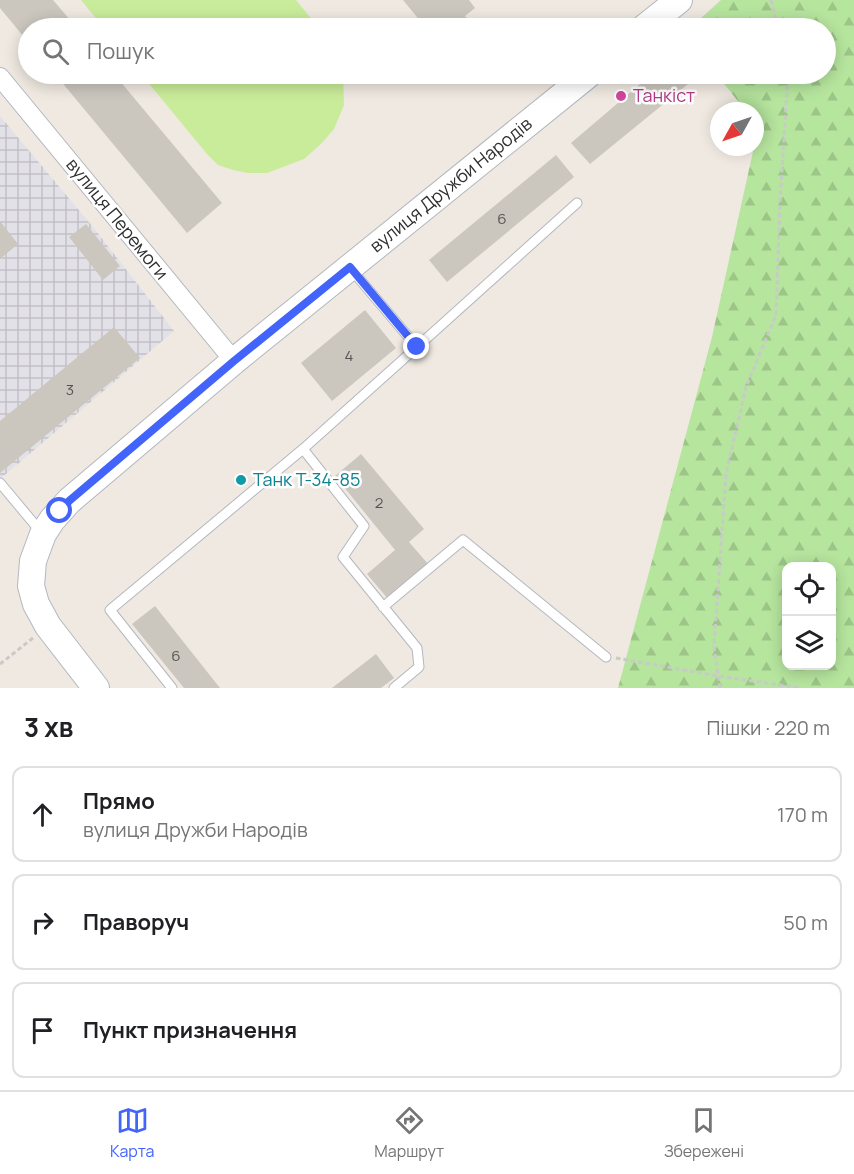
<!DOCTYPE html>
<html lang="uk">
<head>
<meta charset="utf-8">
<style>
	body { margin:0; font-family:Manrope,sans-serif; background:#f2f2f2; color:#202124 }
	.controls { position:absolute; right:18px; bottom:18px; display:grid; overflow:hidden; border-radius:12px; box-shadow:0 3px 15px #0003 }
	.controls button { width:54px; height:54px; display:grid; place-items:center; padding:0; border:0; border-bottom:2px solid #e0e0e0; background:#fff; color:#202124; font:30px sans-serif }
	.compass { position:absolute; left:710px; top:102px; width:54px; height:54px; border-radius:50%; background:#fff; box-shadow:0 3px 15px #0003; rotate:230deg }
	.stop { position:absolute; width:18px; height:18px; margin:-14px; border:4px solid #4264fb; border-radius:50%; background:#fff }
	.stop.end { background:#4264fb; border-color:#fff; box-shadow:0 2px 6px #0008 }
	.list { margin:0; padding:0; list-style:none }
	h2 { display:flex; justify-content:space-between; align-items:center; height:78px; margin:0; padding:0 24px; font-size:26px }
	h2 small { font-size:20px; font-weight:400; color:#757577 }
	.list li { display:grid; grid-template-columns:39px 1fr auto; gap:18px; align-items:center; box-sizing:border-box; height:96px; margin:0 12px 12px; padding:0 12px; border:2px solid #e0e0e0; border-radius:12px }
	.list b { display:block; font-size:22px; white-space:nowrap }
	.list p { margin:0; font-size:20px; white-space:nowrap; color:#757577 }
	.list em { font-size:20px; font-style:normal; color:#757577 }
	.icon { flex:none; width:33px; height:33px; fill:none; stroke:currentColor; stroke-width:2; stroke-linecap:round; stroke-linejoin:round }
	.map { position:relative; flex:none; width:854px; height:688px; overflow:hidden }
	.search { position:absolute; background:#fff; box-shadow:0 3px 15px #0003; left:18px; right:18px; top:18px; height:66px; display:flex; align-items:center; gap:15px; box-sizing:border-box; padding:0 21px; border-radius:33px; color:#757577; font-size:22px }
	.sheet { height:402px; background:#fff }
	nav { display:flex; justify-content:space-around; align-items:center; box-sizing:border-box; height:84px; border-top:2px solid #e0e0e0; background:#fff; font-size:16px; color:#757577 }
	nav a { display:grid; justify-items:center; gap:3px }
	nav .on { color:#4264fb }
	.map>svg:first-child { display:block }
</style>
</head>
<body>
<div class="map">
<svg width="854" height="688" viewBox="0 0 854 688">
	<defs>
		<pattern id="industrial-grid" width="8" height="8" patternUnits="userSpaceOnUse" patternTransform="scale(1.5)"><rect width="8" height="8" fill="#e3e1e8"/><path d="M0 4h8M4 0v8" fill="none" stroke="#c3c1c7"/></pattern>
		<pattern id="forest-firs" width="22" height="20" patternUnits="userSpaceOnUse" patternTransform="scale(1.5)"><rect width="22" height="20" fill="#b6e59e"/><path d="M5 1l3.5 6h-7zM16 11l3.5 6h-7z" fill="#9dc588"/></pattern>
	</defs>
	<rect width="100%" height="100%" fill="#efe9e1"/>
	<!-- industrial -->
	<path fill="url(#industrial-grid)" d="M0,116L93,227L174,331L0,479Z"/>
	<!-- forest -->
	<path fill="url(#forest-firs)" fill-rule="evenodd" d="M721,0H854V688H618L712,337L754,147H755L758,127L755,123V111H746L716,74H826V28H690ZM786,566H832V666H786Z"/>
	<!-- pitch -->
	<path fill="#c9ec9a" d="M81,0H296L319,28H104Z
		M141,74H343L344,105L334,129L321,144L304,159L267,173H248L233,170L218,165L207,154Z"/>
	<!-- building -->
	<path fill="#cbc7bf" d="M0,0H53L77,28H28V42L0,8Z
		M403,0H469L475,8L465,16L476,28H426Z
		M55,74H114L222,203L187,233Z
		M652,74H679L688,84L590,164L571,143Z
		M556,155L574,177L447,282L429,260Z
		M0,221L18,244L0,259Z
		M86,224L120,266L103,280L69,237Z
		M365,310L396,348L332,401L301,363Z
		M114,327L140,358L0,473V421Z
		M361,454L424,529L409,542L429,565L388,599L367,574L395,550L335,476Z
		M155,606L220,688H184L132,624Z
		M376,654L394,678L381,688H332Z"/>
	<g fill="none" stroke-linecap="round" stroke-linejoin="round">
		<defs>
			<path id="lane" d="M351,269L417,347L303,449L364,526L343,557L417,648L419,667L394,688
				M417,347L577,203
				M0,483L41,532
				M383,607L463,540L606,657
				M172,688L110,610L303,449"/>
			<path id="street" d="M0,77L234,361"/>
			<path id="secondary" d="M644,28L679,0
				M96,688L48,626L36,604L31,586L33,561L43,534L52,520L69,501L234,361L589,74"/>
		</defs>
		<!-- lane casing -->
		<use href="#lane" stroke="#b4b7c1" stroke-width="11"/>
		<!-- street casing -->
		<use href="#street" stroke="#b4b7c1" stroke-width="20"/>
		<!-- secondary casing -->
		<use href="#secondary" stroke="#b4b7c1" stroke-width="28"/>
		<!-- path -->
		<path stroke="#c9c9c9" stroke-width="3" stroke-dasharray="4.5 3" stroke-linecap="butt" d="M771,0L778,28
			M616,658L718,676L801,688
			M0,664L33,638
			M720,688L714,647L726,474L746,387L776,315L780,203L788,74"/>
		<!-- lane -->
		<use href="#lane" stroke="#fff" stroke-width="9"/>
		<!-- street -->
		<use href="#street" stroke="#fff" stroke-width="18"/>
		<!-- secondary -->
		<use href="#secondary" stroke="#fff" stroke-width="26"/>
	</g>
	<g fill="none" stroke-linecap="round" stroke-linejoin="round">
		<!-- route -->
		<path stroke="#4264fb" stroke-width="8" d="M60,511L69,501L234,361L350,267L417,347"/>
	</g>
	<!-- markers -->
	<circle fill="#d1479c" stroke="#fff" stroke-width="2" cx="621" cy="96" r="6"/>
	<circle fill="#0f9aa8" stroke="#fff" stroke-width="2" cx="241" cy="480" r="6"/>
	<g text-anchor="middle" stroke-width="5" stroke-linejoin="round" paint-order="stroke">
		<!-- number labels -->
		<g font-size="15" fill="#555452">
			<text x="502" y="224">6</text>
			<text x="349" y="361">4</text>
			<text x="70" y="395">3</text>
			<text x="379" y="508">2</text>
			<text x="176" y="661">6</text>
		</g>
		<!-- hotel labels -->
		<g font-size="18" fill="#b23c85" stroke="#fff" text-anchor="start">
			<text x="633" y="102">Танкіст</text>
		</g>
		<!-- street labels -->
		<g font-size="18" fill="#2e2e2e" stroke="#fff">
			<text transform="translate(451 185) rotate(-39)" y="6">вулиця Дружби Народів</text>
			<text transform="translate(117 219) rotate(51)" y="6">вулиця Перемоги</text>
		</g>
		<!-- culture labels -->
		<g font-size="18" fill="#0d838f" stroke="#fff" text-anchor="start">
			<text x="253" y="486">Танк Т-34-85</text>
		</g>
	</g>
</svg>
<div class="controls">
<button><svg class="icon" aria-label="locate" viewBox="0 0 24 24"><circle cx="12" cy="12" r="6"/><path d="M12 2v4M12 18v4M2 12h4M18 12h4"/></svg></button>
<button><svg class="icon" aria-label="layers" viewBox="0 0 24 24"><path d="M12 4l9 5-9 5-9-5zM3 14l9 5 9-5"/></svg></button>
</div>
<svg class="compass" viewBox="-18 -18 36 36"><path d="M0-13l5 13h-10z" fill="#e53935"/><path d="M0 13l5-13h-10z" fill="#757577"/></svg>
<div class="stop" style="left:60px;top:511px"></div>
<div class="stop end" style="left:417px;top:347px"></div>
<div class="search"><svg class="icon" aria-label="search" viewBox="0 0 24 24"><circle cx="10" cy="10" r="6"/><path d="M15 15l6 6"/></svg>Пошук</div>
</div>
<section class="sheet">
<h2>3 хв<small>Пішки · 220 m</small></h2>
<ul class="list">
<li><svg class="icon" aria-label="ahead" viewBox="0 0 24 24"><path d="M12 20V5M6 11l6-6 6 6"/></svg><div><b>Прямо</b><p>вулиця Дружби Народів</p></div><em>170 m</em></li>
<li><svg class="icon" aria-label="right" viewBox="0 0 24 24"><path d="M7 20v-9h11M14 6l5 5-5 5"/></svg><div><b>Праворуч</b></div><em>50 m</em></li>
<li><svg class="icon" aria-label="arrive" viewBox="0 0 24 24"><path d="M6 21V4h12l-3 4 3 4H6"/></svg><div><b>Пункт призначення</b></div></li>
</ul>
</section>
<nav>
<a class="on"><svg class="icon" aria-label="map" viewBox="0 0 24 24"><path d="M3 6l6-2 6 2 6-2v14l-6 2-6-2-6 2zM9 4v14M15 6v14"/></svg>Карта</a>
<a><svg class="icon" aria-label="directions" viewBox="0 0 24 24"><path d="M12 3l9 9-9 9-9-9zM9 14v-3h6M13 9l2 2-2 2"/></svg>Маршрут</a>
<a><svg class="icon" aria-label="saved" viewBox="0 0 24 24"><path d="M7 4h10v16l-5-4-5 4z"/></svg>Збережені</a>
</nav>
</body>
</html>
